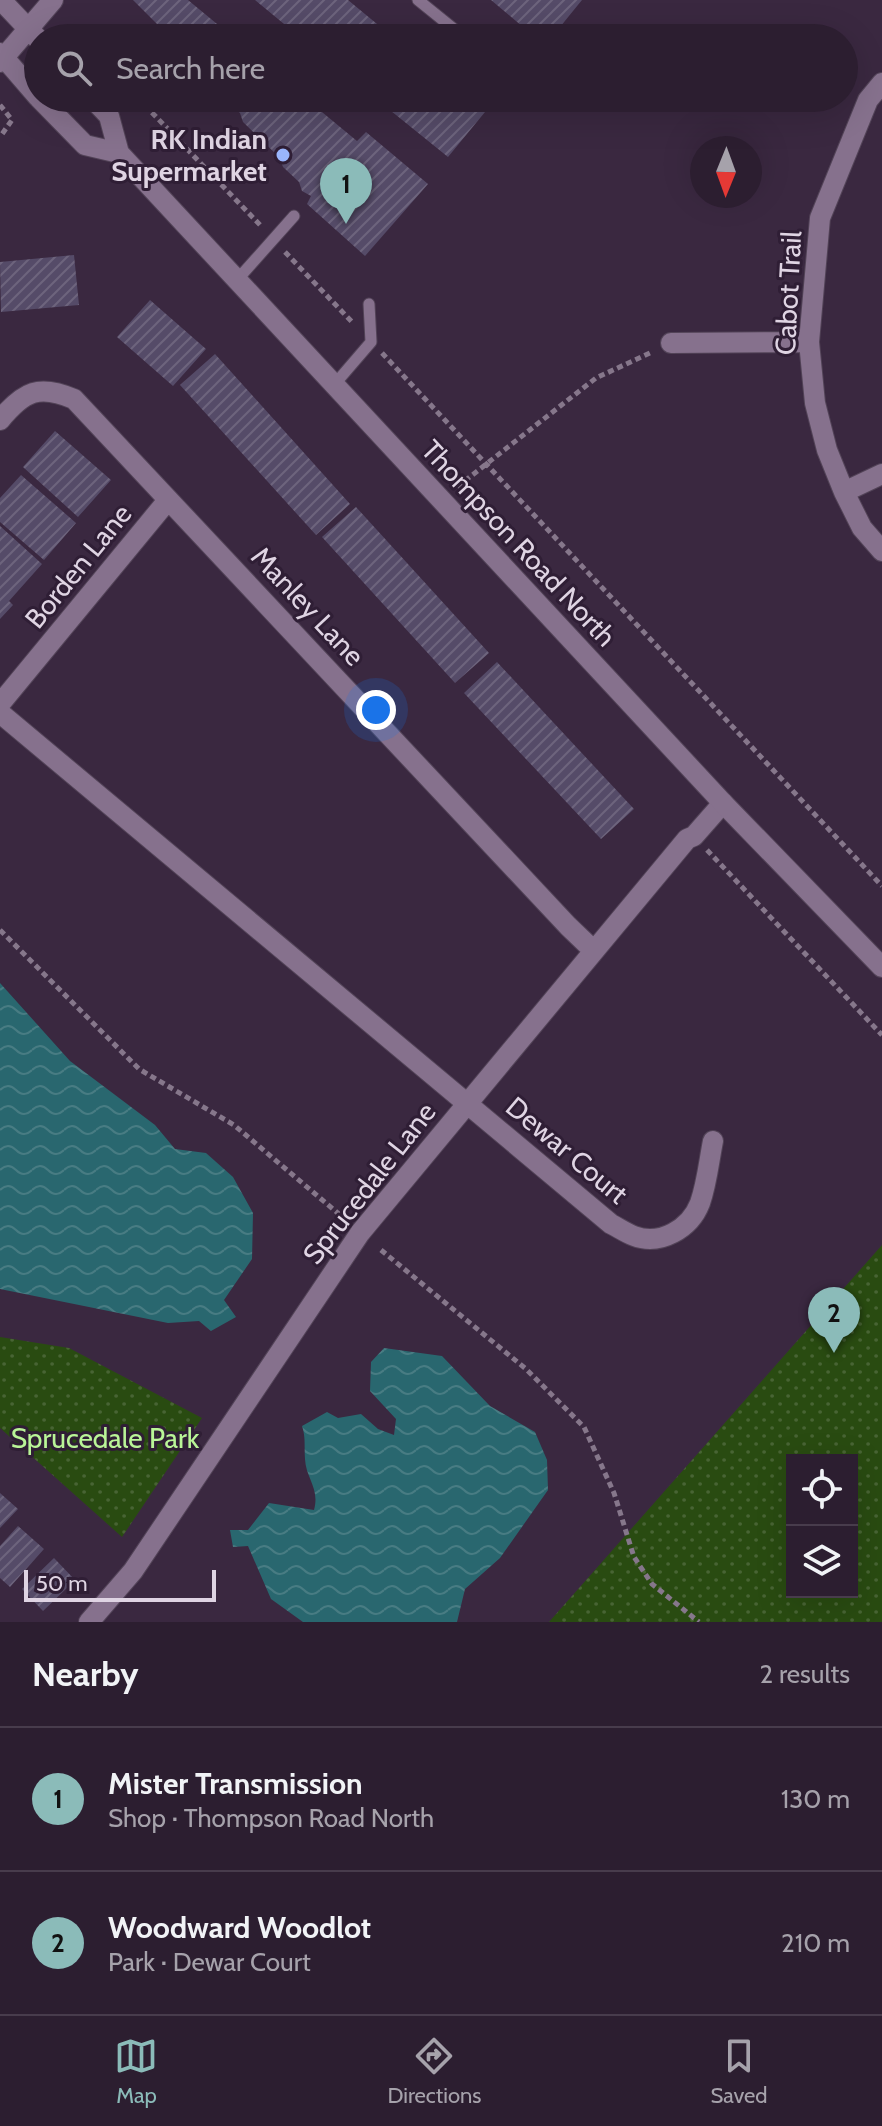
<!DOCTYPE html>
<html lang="en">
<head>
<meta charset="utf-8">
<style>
	body { margin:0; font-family:Cabin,sans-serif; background:#342738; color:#f1f3f6 }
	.controls { position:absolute; right:24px; bottom:24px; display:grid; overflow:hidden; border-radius:0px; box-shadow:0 8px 32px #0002 }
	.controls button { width:72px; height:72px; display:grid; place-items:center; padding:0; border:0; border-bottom:2px solid #483c4c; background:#2c1e30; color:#f1f3f6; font:40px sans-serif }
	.compass { position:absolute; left:690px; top:136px; width:72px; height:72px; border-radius:50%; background:#2c1e30; box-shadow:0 8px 32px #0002; rotate:181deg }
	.scale { position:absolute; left:24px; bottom:20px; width:192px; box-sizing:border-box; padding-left:8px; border:4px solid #dfd4e3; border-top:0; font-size:22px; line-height:28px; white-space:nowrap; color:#dfd4e3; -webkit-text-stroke:6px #2f1e35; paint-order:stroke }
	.you { position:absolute; left:376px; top:710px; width:28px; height:28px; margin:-20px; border:6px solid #fff; border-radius:50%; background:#1a73e8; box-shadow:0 0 0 12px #1a73e833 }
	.badge { display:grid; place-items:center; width:52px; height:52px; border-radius:50%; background:#8bbbb9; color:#111; font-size:26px; font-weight:700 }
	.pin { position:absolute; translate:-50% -66px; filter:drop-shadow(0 2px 4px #0008) }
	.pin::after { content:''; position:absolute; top:42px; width:28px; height:24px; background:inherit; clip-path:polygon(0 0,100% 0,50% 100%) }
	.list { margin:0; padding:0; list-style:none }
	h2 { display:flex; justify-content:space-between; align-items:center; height:104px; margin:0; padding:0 32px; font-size:34px }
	h2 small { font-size:26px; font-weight:400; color:#a6a2ab }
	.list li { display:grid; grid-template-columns:52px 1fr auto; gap:24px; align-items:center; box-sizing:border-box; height:144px; padding:0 32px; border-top:2px solid #483c4c }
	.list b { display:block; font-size:30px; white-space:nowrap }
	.list p { margin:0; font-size:26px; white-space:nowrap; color:#a6a2ab }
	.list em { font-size:26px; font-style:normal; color:#a6a2ab }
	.icon { flex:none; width:44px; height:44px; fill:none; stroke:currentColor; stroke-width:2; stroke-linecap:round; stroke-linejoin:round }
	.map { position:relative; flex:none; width:882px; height:1622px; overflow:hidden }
	.search { position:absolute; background:#2c1e30; box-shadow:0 8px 32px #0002; left:24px; right:24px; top:24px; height:88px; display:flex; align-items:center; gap:20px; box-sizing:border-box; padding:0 28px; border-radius:44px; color:#a6a2ab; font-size:30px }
	.sheet { height:392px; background:#2c1e30 }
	nav { display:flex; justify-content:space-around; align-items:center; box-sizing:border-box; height:112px; border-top:2px solid #483c4c; background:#2c1e30; font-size:22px; color:#a6a2ab }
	nav a { display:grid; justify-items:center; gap:4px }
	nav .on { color:#8bbbb9 }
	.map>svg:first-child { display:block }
</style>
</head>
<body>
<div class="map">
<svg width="882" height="1622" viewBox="0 0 882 1622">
	<defs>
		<pattern id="grass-dots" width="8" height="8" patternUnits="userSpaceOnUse" patternTransform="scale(2)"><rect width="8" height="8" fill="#294b11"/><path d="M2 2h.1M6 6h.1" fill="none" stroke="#486434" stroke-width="1.8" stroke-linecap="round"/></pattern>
		<pattern id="water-waves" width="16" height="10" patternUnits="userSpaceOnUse" patternTransform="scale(2)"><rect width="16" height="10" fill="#29676f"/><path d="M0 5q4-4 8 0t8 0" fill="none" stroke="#487c83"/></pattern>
		<pattern id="building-hatch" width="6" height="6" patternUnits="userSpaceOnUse" patternTransform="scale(2)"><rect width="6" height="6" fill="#554b68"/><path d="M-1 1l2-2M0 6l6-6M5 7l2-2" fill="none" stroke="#6d647d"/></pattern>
	</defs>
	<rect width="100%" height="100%" fill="#3a2840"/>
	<!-- grass -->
	<path fill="url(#grass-dots)" fill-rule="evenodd" d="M882,1245V1622H549ZM852,1460V1592H792V1460Z
		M0,1337L69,1348L202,1418L122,1537L0,1428Z"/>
	<!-- water -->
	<path fill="url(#water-waves)" d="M0,983L70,1061L155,1125L175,1149L206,1153L233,1177L253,1213L252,1259L224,1300L236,1317L211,1331L199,1321L168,1323L0,1289Z
		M384,1348L442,1356L490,1406L535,1432L547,1460L548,1490L500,1558L465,1589L457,1622H303L271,1599L248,1546L233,1547L230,1530H248L269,1503L314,1510C320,1488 306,1479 305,1459C304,1447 306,1438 302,1426L327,1412L338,1418L361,1414L378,1429L394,1435L396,1419L370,1391L371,1362Z"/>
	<!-- building -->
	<path fill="url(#building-hatch)" d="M133,0H188L234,38H171Z
		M255,0H348L394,38H301Z
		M491,0H582L551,38H536Z
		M221,98H305L357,141L366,132L428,184L365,256L307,204L311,196L302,191L299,182L283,167L279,157L243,122L240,113Z
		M375,98H468L485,112L448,157Z
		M74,255L79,305L1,312L0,262Z
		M150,300L206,349L173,386L117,337Z
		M215,354L350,504L316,535L180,385Z
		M55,431L111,480L78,517L23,467Z
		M21,475L76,523L44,560L0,522V498Z
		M356,507L489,653L455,683L322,537Z
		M0,526L42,564L9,601L13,605L0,619Z
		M497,662L634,809L601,839L464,693Z
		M0,1493L18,1509L0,1528Z
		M18,1526L44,1549L10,1587L0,1578V1546Z
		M54,1558L75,1580L43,1611L22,1589Z"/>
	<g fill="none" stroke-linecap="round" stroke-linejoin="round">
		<defs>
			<path id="lane" d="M418,0L465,38
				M237,280L294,216
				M334,385L371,342L369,304"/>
			<path id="street" d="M882,83L868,100L820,218L809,342L815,403L827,450L844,492L862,528L882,551
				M671,343L809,342
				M0,420C24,391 39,384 74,399L568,926L593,950
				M844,492L882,474
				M0,704L168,500
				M0,713L611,1224C619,1228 626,1233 634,1236C660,1246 690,1229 700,1203C707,1183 709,1161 713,1141
				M89,1622L133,1571L360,1233L687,839L694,836L723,803"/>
			<path id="secondary" d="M1,0L38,39
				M0,53L38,97
				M0,62L53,0
				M39,98L85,145L119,153
				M92,98L109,116L119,153L723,803L882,967"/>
		</defs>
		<!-- lane casing -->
		<use href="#lane" stroke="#524357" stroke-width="13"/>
		<!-- street casing -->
		<use href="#street" stroke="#524357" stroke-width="22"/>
		<!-- secondary casing -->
		<use href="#secondary" stroke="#524357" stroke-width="22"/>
		<!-- path -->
		<path stroke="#86778b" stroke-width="5" stroke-dasharray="6 4" stroke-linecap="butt" d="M70,27L81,38
			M138,98L262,227
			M0,105L12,120L0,137
			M285,252L353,323
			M382,353L882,886
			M457,487L596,378L652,352
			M707,850L882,1035
			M0,930L139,1069L234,1125L340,1215
			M381,1250L526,1369L584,1427L614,1493L634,1557L652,1584L699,1622"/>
		<!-- lane -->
		<use href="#lane" stroke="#86718d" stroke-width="11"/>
		<!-- street -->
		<use href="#street" stroke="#86718d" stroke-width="20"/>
		<!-- secondary -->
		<use href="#secondary" stroke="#86718d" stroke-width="20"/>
	</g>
	<!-- markers -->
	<circle fill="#99b5fd" stroke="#2f1e35" stroke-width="3" cx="283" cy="155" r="8"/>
	<g text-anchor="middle" stroke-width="6" stroke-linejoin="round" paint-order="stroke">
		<!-- poi labels -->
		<g font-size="28" font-weight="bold" fill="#dfd4e3" stroke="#2f1e35" text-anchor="end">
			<text x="267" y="149">RK Indian<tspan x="267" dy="32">Supermarket</tspan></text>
		</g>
		<!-- street labels -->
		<g font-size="28" fill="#dfd4e3" stroke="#2f1e35">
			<text transform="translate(788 293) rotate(-87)" y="10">Cabot Trail</text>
			<text transform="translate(519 543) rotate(47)" y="10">Thompson Road North</text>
			<text transform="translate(78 566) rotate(-51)" y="10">Borden Lane</text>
			<text transform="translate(308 606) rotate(47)" y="10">Manley Lane</text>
			<text transform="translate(567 1150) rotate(40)" y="10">Dewar Court</text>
			<text transform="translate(369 1183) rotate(-52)" y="10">Sprucedale Lane</text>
		</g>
		<!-- park labels -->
		<g font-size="28" fill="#b9f597" stroke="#2f1e35">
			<text x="105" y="1448">Sprucedale Park</text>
		</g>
	</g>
</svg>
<div class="controls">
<button><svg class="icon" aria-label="locate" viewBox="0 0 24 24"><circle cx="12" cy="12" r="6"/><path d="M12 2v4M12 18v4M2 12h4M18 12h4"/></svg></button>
<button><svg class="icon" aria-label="layers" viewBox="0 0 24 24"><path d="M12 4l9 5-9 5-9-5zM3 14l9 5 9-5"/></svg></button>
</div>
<svg class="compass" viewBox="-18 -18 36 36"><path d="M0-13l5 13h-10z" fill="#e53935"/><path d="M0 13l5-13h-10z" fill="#a6a2ab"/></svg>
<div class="scale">50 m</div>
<div class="you"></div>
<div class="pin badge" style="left:346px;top:224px">1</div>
<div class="pin badge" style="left:834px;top:1353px">2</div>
<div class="search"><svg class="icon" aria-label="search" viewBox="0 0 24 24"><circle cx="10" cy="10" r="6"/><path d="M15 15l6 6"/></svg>Search here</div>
</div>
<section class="sheet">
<h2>Nearby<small>2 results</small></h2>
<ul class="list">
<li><span class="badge">1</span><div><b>Mister Transmission</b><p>Shop · Thompson Road North</p></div><em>130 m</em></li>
<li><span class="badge">2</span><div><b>Woodward Woodlot</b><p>Park · Dewar Court</p></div><em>210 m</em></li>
</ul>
</section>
<nav>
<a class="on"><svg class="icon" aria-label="map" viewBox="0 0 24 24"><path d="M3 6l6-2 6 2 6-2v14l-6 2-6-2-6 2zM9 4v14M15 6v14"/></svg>Map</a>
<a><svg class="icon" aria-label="directions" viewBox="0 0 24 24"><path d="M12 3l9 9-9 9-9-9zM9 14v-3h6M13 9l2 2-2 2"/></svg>Directions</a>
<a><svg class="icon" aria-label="saved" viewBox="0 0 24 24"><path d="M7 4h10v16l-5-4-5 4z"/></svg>Saved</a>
</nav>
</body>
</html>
